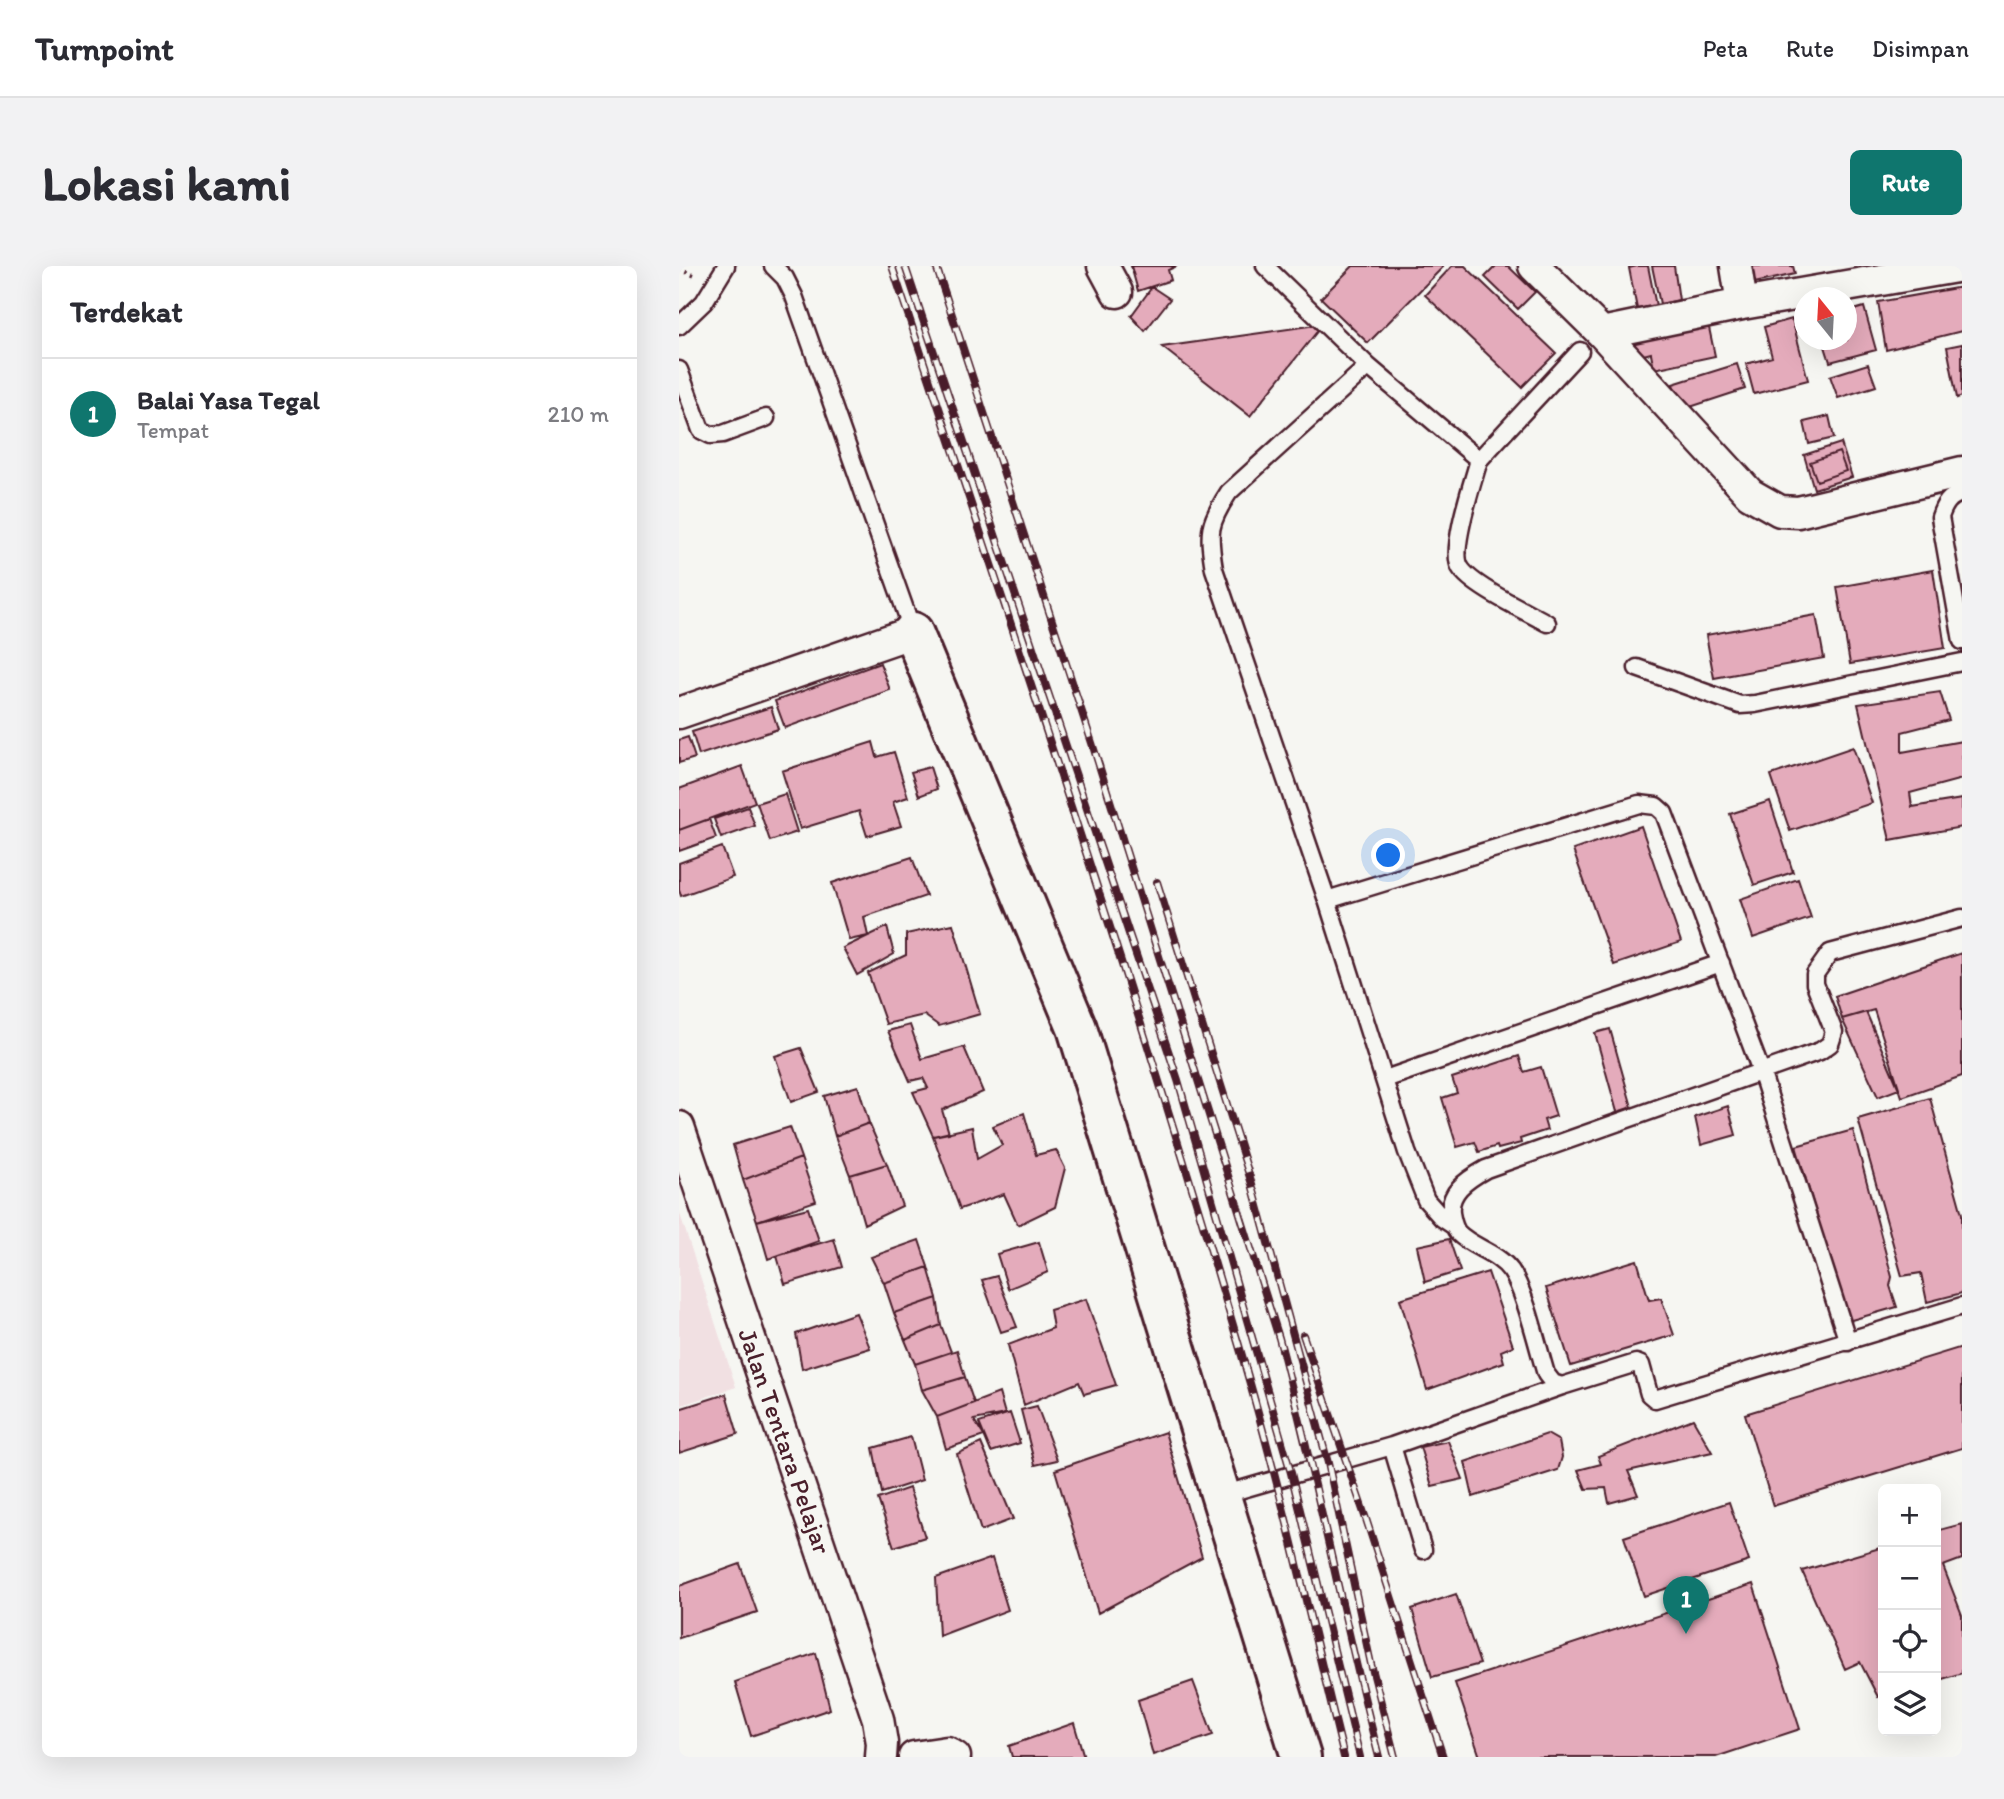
<!DOCTYPE html>
<html lang="id">
<head>
<meta charset="utf-8">
<style>
	body { margin:0; font-family:Itim,sans-serif; background:#f2f2f3; color:#2b2b33 }
	.controls { position:absolute; right:21px; bottom:21px; display:grid; overflow:hidden; border-radius:10px; box-shadow:0 7px 28px #0002 }
	.controls button { width:63px; height:63px; display:grid; place-items:center; padding:0; border:0; border-bottom:2px solid #e1e1e2; background:#fff; color:#2b2b33; font:35px sans-serif }
	.compass { position:absolute; left:1115px; top:21px; width:63px; height:63px; border-radius:50%; background:#fff; box-shadow:0 7px 28px #0002; rotate:342deg }
	.you { position:absolute; left:710px; top:590px; width:24px; height:24px; margin:-18px; border:5px solid #fff; border-radius:50%; background:#1a73e8; box-shadow:0 0 0 10px #1a73e833 }
	.badge { display:grid; place-items:center; width:46px; height:46px; border-radius:50%; background:#0f766e; color:#fff; font-size:23px; font-weight:700 }
	.pin { position:absolute; translate:-50% -58px; filter:drop-shadow(0 2px 4px #0008) }
	.pin::after { content:''; position:absolute; top:37px; width:24px; height:21px; background:inherit; clip-path:polygon(0 0,100% 0,50% 100%) }
	.list { margin:0; padding:0; list-style:none }
	h2 { display:flex; justify-content:space-between; align-items:center; height:91px; margin:0; padding:0 28px; font-size:30px }
	h2 small { font-size:23px; font-weight:400; color:#7c7c81 }
	.list li { display:grid; grid-template-columns:46px 1fr auto; gap:21px; align-items:center; box-sizing:border-box; height:112px; padding:0 28px; border-top:2px solid #e1e1e2 }
	.list b { display:block; font-size:26px; white-space:nowrap }
	.list p { margin:0; font-size:23px; white-space:nowrap; color:#7c7c81 }
	.list em { font-size:23px; font-style:normal; color:#7c7c81 }
	.icon { flex:none; width:38px; height:38px; fill:none; stroke:currentColor; stroke-width:2; stroke-linecap:round; stroke-linejoin:round }
	.map { position:relative; flex:none; width:1283px; height:1491px; overflow:hidden; border-radius:10px }
	header { display:flex; align-items:center; gap:42px; box-sizing:border-box; height:98px; padding:0 35px; background:#fff; border-bottom:2px solid #e1e1e2 }
	header strong { font-size:33px }
	nav { display:flex; gap:38px; margin-inline-start:auto; font-size:24px }
	.intro { display:flex; align-items:center; justify-content:space-between; box-sizing:border-box; height:168px; padding:0 42px }
	h1 { margin:0; font-size:49px }
	.button { padding:18px 32px; border-radius:10px; background:#0f766e; color:#fff; font-size:24px; font-weight:700 }
	main { display:flex; gap:42px; padding:0 42px }
	aside { flex:1; background:#fff; border-radius:10px; box-shadow:0 7px 28px #0002 }
	.map>svg:first-child { display:block }
</style>
</head>
<body>
<header>
<strong>Turnpoint</strong>
<nav><a>Peta</a><a>Rute</a><a>Disimpan</a></nav>
</header>
<div class="intro"><h1>Lokasi kami</h1><a class="button">Rute</a></div>
<main>
<aside>
<h2>Terdekat<small></small></h2>
<ul class="list">
<li><span class="badge">1</span><div><b>Balai Yasa Tegal</b><p>Tempat</p></div><em>210 m</em></li>
</ul>
</aside>
<div class="map">
<svg width="1283" height="1491" viewBox="0 0 1283 1491">
	<rect width="100%" height="100%" fill="#f6f6f2"/>
	<filter id="ink" filterUnits="userSpaceOnUse"><feTurbulence type="fractalNoise" baseFrequency=".0143" numOctaves="2"/><feDisplacementMap in="SourceGraphic" scale="14" xChannelSelector="R" yChannelSelector="G"/><feConvolveMatrix kernelMatrix="1 2 1 2 8 2 1 2 1" color-interpolation-filters="sRGB"/></filter>
	<g filter="url(#ink)">
		<!-- built -->
		<path fill="#f1e0e2" d="M0,945L57,1121L0,1140Z"/>
		<!-- building -->
		<path fill="#e4abbb" stroke="#4a1f2b" stroke-width="2" d="M452,0H498L489,4L492,14L459,25Z
			M674,0H763L764,1L689,77L642,32Z
			M773,0H786L877,87L843,121L746,29Z
			M817,0H829L856,26L839,43L806,11Z
			M958,0H969L977,40L958,43L950,2Z
			M973,0H995L1000,34L981,38Z
			M1066,0H1114L1116,8L1071,18Z
			M473,21L491,33L466,65L452,50Z
			M1283,21V65L1207,84L1199,36Z
			M1185,41L1197,84L1151,96L1144,74H1168V46Z
			M1113,53L1129,114L1075,128L1067,98L1093,91L1085,61Z
			M1029,57L1036,90L975,103L972,87L949,93L945,75Z
			M644,58L571,150L483,81Z
			M1283,78V130L1278,132L1268,81Z
			M1058,98L1066,123L1002,144L994,118Z
			M1189,98L1197,120L1159,132L1151,110Z
			M1150,150L1155,172L1130,178L1125,156Z
			M1162,177L1173,211L1135,223L1125,189Z
			M1160,186L1167,205L1138,215L1131,196Z
			M1254,304L1266,382L1171,398L1158,321Z
			M1137,349L1145,392L1035,412L1027,369Z
			M201,397L211,424L106,462L96,435Z
			M1261,426L1270,454L1223,466V486L1283,475V513L1231,527L1233,541L1283,533V561L1211,574L1179,438Z
			M92,441L99,463L20,489L13,466Z
			M9,471L16,492L0,497V474Z
			M194,476L198,491L215,486L229,531L214,536L222,560L188,570L180,545L121,563L103,505Z
			M1174,481L1193,537L1111,565L1092,509Z
			M63,500L76,536L0,564V523Z
			M251,501L258,523L240,530L232,506Z
			M106,528L118,566L91,575L78,537Z
			M1091,535L1114,606L1075,619L1051,548Z
			M69,541L76,560L42,572L35,553Z
			M30,553L37,572L0,585V564Z
			M962,560L1002,676L935,699L894,584Z
			M43,581L54,611L2,630L0,624V597Z
			M233,591L247,630L185,651L189,670L170,674L153,617Z
			M1119,613L1132,652L1074,672L1061,633Z
			M274,658L301,748L260,760L245,749L207,758L189,707L227,689V668Z
			M208,661L215,688L178,709L164,682Z
			M1283,687V810L1223,831L1195,744L1163,753L1156,730Z
			M1187,746L1220,823L1199,831L1163,753Z
			M231,759L243,793L285,781L304,826L263,844L270,867L254,870L234,826L249,822L244,812L231,815L209,765Z
			M931,763L953,841L938,846L916,767Z
			M122,782L140,826L112,836L96,790Z
			M840,790L845,806L862,801L877,850L865,854L868,864L841,873L842,877L819,883L818,880L800,886L796,876L778,881L763,832L778,827L773,812Z
			M179,820L190,857L156,870L145,830Z
			M1251,832L1283,948V1027L1248,1036L1242,1007L1223,1010L1179,853Z
			M1049,840L1057,869L1022,879L1016,851Z
			M345,847L357,889L377,884L386,902L376,941L339,959L325,928L281,943L254,870L293,861L298,893L323,879L314,860Z
			M190,857L208,898L171,909L156,870Z
			M111,861L122,892L64,914L54,879Z
			M1174,864L1213,1011L1211,1020L1218,1041L1169,1055L1117,880Z
			M122,892L137,935L78,955L64,914Z
			M208,898L223,940L185,958L171,909Z
			M129,942L140,975L89,993L78,955Z
			M155,973L163,1001L106,1018L98,990Z
			M770,973L781,1005L746,1016L738,980Z
			M240,974L249,1001L205,1017L192,991Z
			M360,976L369,1006L329,1023L318,988Z
			M958,994L970,1034L982,1032L995,1069L892,1100L867,1022Z
			M249,1001L258,1032L215,1047L205,1017Z
			M809,1006L834,1080L822,1085L825,1096L748,1124L721,1033Z
			M318,1010L338,1061L322,1066L303,1014Z
			M258,1032L262,1059L226,1074L215,1047Z
			M407,1033L437,1119L405,1128L400,1116L345,1139L329,1079L374,1062L371,1044Z
			M177,1047L191,1082L123,1103L117,1068Z
			M262,1059L272,1086L236,1098L226,1074Z
			M1283,1081V1182L1094,1240L1066,1148Z
			M278,1084L286,1111L243,1124L236,1098Z
			M286,1111L295,1137L258,1151L243,1124Z
			M320,1127L326,1148L295,1154L305,1170L267,1183L258,1151Z
			M47,1128L59,1168L0,1187V1143Z
			M358,1140L378,1194L356,1199L342,1144Z
			M331,1147L341,1177L312,1186L300,1157Z
			M1014,1153L1033,1186L949,1205L959,1229L930,1237L927,1222L907,1223L899,1204L922,1198L919,1190Z
			M486,1166L523,1291L419,1347L376,1204Z
			M868,1168L880,1175L883,1191L879,1204L794,1231L786,1196Z
			M232,1171L243,1214L203,1227L194,1182Z
			M769,1175L784,1213L753,1220L741,1181Z
			M302,1177L334,1253L302,1265L278,1188Z
			M230,1222L246,1271L215,1281L199,1233Z
			M1050,1236L1070,1295L965,1330L945,1271Z
			M1283,1258V1293L1264,1300L1283,1349V1407L1257,1415V1265Z
			M1204,1281V1430L1199,1431L1181,1396L1166,1403L1123,1305Z
			M313,1292L329,1344L260,1370L257,1312Z
			M61,1298L78,1346L0,1372V1320Z
			M1074,1318L1121,1463L1037,1491H801L776,1417Z
			M777,1328L801,1398L753,1411L733,1343Z
			M137,1387L151,1443L72,1470L56,1416Z
			M514,1415L534,1469L474,1489L459,1434Z
			M395,1457L405,1491H333L330,1480Z"/>
		<g fill="none" stroke-linecap="round" stroke-linejoin="round">
			<defs>
				<path id="lane" d="M94,0L106,12L115,30L234,366
					M586,0L689,100L800,194L901,85
					M0,60L25,36L47,0
					M689,100L550,226C529,258 529,266 535,303L648,634L728,886L747,934L763,952L775,960
					M0,104L22,164L32,169L44,168L87,152
					M800,194C794,215 771,283 781,301C792,320 847,345 868,357
					M1283,227C1270,230 1265,239 1261,251L1283,375
					M958,402L1061,439L1076,438L1283,396
					M648,634L960,538L977,540L985,547L1082,805L1169,1076
					M1283,652L1151,687L1136,708V718L1155,766L1151,778L1141,785L807,903C789,913 766,927 773,952C774,957 776,963 779,967C794,982 818,986 832,1005C846,1025 859,1082 867,1108L874,1117L883,1120L957,1097L962,1099L970,1128L976,1133L1283,1040
					M706,813L1042,697
					M713,1180L744,1284
					M543,1229L713,1180L883,1120"/>
				<path id="street" d="M424,0L438,26
					M855,0L923,67L1071,228L1101,245L1119,246L1283,206
					M1057,0L1063,38
					M923,67L1063,38L1283,0
					M0,447L234,366
					M0,861L199,1453L203,1477L202,1491
					M235,1491L268,1486L276,1491"/>
				<path id="secondary" d="M234,366L398,762L622,1491"/>
			</defs>
			<!-- lane casing -->
			<use href="#lane" stroke="#4a1f2b" stroke-width="21"/>
			<!-- street casing -->
			<use href="#street" stroke="#4a1f2b" stroke-width="35"/>
			<!-- secondary casing -->
			<use href="#secondary" stroke="#4a1f2b" stroke-width="44"/>
			<!-- path -->
			<path stroke="#4a1f2b" stroke-width="4.5" stroke-dasharray="2 5" stroke-linecap="butt" d="M0,3L19,11"/>
			<!-- lane -->
			<use href="#lane" stroke="#f6f6f2" stroke-width="16"/>
			<!-- street -->
			<use href="#street" stroke="#f6f6f2" stroke-width="30"/>
			<!-- secondary -->
			<use href="#secondary" stroke="#f6f6f2" stroke-width="38"/>
			<defs>
				<path id="rail" d="M213,0C330,354 451,708 556,1066C598,1206 630,1349 665,1491
					M226,0L499,814L612,1207L681,1491
					M257,0L413,477L600,1072C637,1211 664,1352 700,1491
					M478,616L573,918L649,1197L692,1398L716,1491
					M624,1069L687,1253L764,1491"/>
			</defs>
			<!-- rail casing -->
			<use href="#rail" stroke="#4a1f2b" stroke-width="8"/>
			<!-- rail -->
			<use href="#rail" stroke="#f6f6f2" stroke-width="5" stroke-dasharray="16" stroke-linecap="butt"/>
		</g>
	</g>
	<g text-anchor="middle" stroke-width="5" stroke-linejoin="round" paint-order="stroke">
		<!-- street labels -->
		<g font-size="26" fill="#4a1f2b" stroke="#f6f6f2">
			<text transform="translate(106 1175) rotate(71)" y="9">Jalan Tentara Pelajar</text>
		</g>
	</g>
</svg>
<div class="controls">
<button>+</button>
<button>−</button>
<button><svg class="icon" aria-label="locate" viewBox="0 0 24 24"><circle cx="12" cy="12" r="6"/><path d="M12 2v4M12 18v4M2 12h4M18 12h4"/></svg></button>
<button><svg class="icon" aria-label="layers" viewBox="0 0 24 24"><path d="M12 4l9 5-9 5-9-5zM3 14l9 5 9-5"/></svg></button>
</div>
<svg class="compass" viewBox="-18 -18 36 36"><path d="M0-13l5 13h-10z" fill="#e53935"/><path d="M0 13l5-13h-10z" fill="#7c7c81"/></svg>
<div class="you"></div>
<div class="pin badge" style="left:1007px;top:1368px">1</div>
</div>
</main>
</body>
</html>
